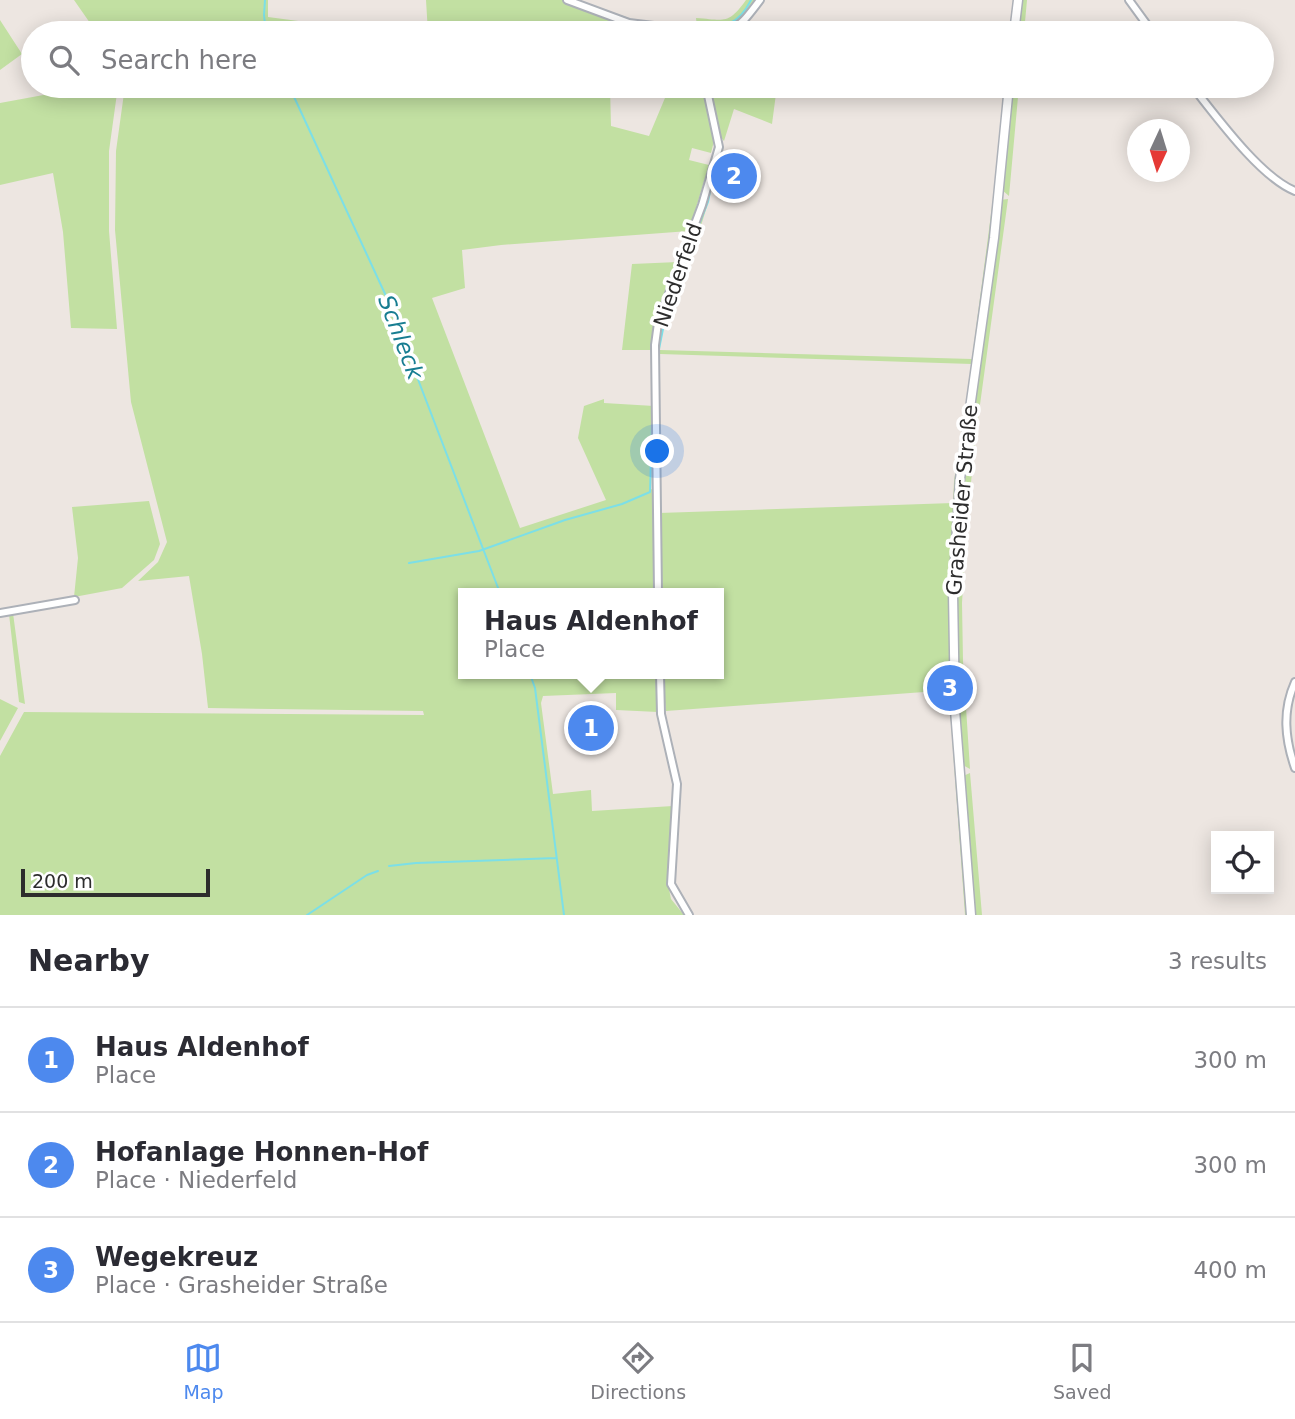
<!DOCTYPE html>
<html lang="en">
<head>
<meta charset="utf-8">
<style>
	body { margin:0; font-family:"DejaVu Sans",sans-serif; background:#f2f2f3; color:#2b2b33 }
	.controls { position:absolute; right:21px; bottom:21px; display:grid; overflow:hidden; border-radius:0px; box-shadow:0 4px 18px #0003 }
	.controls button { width:63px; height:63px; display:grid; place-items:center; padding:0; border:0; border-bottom:2px solid #e1e1e2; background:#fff; color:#2b2b33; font:35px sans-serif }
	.compass { position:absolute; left:1127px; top:119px; width:63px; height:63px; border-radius:50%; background:#fff; box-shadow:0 4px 18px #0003; rotate:184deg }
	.scale { position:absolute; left:21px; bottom:18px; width:189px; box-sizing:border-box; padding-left:7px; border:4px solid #2d2d2d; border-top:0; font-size:19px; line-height:24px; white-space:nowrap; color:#2d2d2d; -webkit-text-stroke:5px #fff; paint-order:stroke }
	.you { position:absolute; left:658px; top:452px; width:24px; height:24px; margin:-18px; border:5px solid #fff; border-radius:50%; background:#1a73e8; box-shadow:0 0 0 10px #1a73e833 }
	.badge { display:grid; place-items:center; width:46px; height:46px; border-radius:50%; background:#4d89ee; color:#fff; font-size:23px; font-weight:700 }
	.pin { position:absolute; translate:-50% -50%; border:4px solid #fff; box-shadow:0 2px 7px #0006 }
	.popup { position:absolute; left:458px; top:588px; width:266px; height:91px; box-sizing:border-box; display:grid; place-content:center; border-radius:0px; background:#fff; filter:drop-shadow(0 2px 5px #0005); font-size:23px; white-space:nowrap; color:#7c7c81 }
	.popup b { font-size:26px; color:#2b2b33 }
	.popup::after { content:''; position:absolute; left:50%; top:100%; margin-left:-14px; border:14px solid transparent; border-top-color:#fff }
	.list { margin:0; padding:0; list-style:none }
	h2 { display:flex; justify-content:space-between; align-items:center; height:91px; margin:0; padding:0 28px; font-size:30px }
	h2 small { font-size:23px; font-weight:400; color:#7c7c81 }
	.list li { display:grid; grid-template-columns:46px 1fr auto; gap:21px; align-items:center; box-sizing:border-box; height:105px; padding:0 28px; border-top:2px solid #e1e1e2 }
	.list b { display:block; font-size:26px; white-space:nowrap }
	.list p { margin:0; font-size:23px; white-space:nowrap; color:#7c7c81 }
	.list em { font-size:23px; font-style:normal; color:#7c7c81 }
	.icon { flex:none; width:38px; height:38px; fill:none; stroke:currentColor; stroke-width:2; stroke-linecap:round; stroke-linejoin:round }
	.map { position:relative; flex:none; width:1295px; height:915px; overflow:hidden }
	.search { position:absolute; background:#fff; box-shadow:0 4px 18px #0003; left:21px; right:21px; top:21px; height:77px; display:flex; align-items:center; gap:18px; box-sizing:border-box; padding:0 24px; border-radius:38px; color:#7c7c81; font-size:26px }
	.sheet { height:406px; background:#fff }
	nav { display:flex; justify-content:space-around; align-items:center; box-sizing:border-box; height:98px; border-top:2px solid #e1e1e2; background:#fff; font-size:19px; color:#7c7c81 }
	nav a { display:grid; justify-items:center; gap:4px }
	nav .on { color:#4d89ee }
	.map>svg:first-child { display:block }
</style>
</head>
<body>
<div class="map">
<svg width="1295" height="915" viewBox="0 0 1295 915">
	<rect width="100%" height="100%" fill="#ede6e1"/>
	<!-- green -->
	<path fill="#c2e0a2" d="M74,0H268V17L389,33H97Z
		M426,0H562L622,23L581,33H428Z
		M746,0H757C734,30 735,30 697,27L696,18C725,20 728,25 746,0Z
		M1021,0H1027L1024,33H1016Z
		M0,20L22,54L0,70Z
		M74,86H118L109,151V231L117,329L71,328L63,232L53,173L0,185V103L76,89Z
		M125,86H610L611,126L649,136L670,86H703L714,141L711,153L692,148L689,160L709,165L689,231L501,245L462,250L465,288L432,298L520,528L606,500L578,438L584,406L604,399V403L654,406L651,489L653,490L656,593H463V674H657L658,712L616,710V693L543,696L541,703L553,794L591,790L592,811L673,806L668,884L671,899L684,915H0V756L24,712L424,715L423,711L208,708L202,654L189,576L138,581L158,562L167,542L131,402L115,230L116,151Z
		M710,86H777L772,124L734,109L724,141L719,135Z
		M1011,86H1019L1009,196L1002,190Z
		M710,183L712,184C707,212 696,241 685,267C674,294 661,320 660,350L972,359L993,199L996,200L961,458L951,690L666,711L662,674H719V593H661L659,513L953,503L954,481L972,364L660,354V350H657C658,320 671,294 682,267C693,240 705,212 710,183Z
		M1008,199L976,434L967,521L962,603L963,661L970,769L961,764L954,613L961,490L1000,200Z
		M678,262L657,322L654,350H622L632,264Z
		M149,501L160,544L154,560L122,588L74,597L78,558L72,507Z
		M13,613L25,704L19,702L9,614Z
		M949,695H951L968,915H965Z
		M0,699L18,708L0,741Z
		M970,773L982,915H973L963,776Z"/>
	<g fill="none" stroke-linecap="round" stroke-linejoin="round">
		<!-- stream -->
		<path stroke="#7cdfe7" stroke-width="2" d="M265,0L264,15L266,33
			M576,0L631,20
			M697,25C724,28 738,26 751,0
			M289,86L386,296L500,593
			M676,283L708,202L711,186
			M659,349L668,304
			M652,368V383
			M409,563L479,551L565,520L622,504L650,492L652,425
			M530,674L535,688L564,915
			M389,866L416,863L556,858
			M307,915L367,875L378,871"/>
		<defs>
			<path id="minor" d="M567,0L629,23L695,31L696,33
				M1129,0L1153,33
				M695,31C735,32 736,32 760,0
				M1192,86C1216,116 1260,177 1295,191
				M658,593L655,345L658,323L702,205L719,147L706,86
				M0,613L75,600
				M660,674L661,714L677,784L671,884L689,915
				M1295,682C1282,711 1285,739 1295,768"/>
			<path id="tertiary" d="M1014,33L1018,0
				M971,915L955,710L953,593L960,479L994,238L1009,86"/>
		</defs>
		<!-- minor casing -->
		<use href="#minor" stroke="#adb1b8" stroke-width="10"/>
		<!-- tertiary casing -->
		<use href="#tertiary" stroke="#adb1b8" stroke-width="11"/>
		<!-- minor -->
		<use href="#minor" stroke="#fff" stroke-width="6"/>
		<!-- tertiary -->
		<use href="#tertiary" stroke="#fff" stroke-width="8"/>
	</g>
	<g text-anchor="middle" stroke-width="7" stroke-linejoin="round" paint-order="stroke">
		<!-- street labels -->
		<g font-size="21" fill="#2d2d2d" stroke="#fff">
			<text transform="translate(678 275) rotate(-71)" y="7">Niederfeld</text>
			<text transform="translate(962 500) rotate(-85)" y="7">Grasheider Straße</text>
		</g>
		<!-- water labels -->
		<g font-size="23" font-style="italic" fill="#177d91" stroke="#fff">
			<text transform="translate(401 337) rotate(69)" y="8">Schleck</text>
		</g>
	</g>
</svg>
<div class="controls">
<button><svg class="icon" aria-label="locate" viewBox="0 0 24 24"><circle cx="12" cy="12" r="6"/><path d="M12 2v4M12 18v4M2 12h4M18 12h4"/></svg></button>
</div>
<svg class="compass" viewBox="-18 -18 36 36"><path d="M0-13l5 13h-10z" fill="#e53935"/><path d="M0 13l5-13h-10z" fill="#7c7c81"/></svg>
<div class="scale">200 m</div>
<div class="you"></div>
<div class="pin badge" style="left:591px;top:728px">1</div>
<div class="popup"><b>Haus Aldenhof</b>Place</div>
<div class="pin badge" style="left:734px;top:176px">2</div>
<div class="pin badge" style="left:950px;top:688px">3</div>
<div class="search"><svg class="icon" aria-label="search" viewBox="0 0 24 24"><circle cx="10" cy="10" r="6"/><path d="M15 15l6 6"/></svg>Search here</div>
</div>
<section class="sheet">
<h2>Nearby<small>3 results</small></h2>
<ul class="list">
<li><span class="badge">1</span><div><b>Haus Aldenhof</b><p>Place</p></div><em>300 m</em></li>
<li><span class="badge">2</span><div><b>Hofanlage Honnen-Hof</b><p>Place · Niederfeld</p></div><em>300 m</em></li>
<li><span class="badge">3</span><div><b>Wegekreuz</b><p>Place · Grasheider Straße</p></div><em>400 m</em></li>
</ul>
</section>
<nav>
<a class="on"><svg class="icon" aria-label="map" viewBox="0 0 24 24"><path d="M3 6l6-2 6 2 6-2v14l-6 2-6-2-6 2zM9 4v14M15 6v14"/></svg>Map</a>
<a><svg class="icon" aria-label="directions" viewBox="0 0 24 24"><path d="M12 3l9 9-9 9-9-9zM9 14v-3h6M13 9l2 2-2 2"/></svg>Directions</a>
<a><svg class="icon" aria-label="saved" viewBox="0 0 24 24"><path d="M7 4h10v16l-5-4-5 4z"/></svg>Saved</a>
</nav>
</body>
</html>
